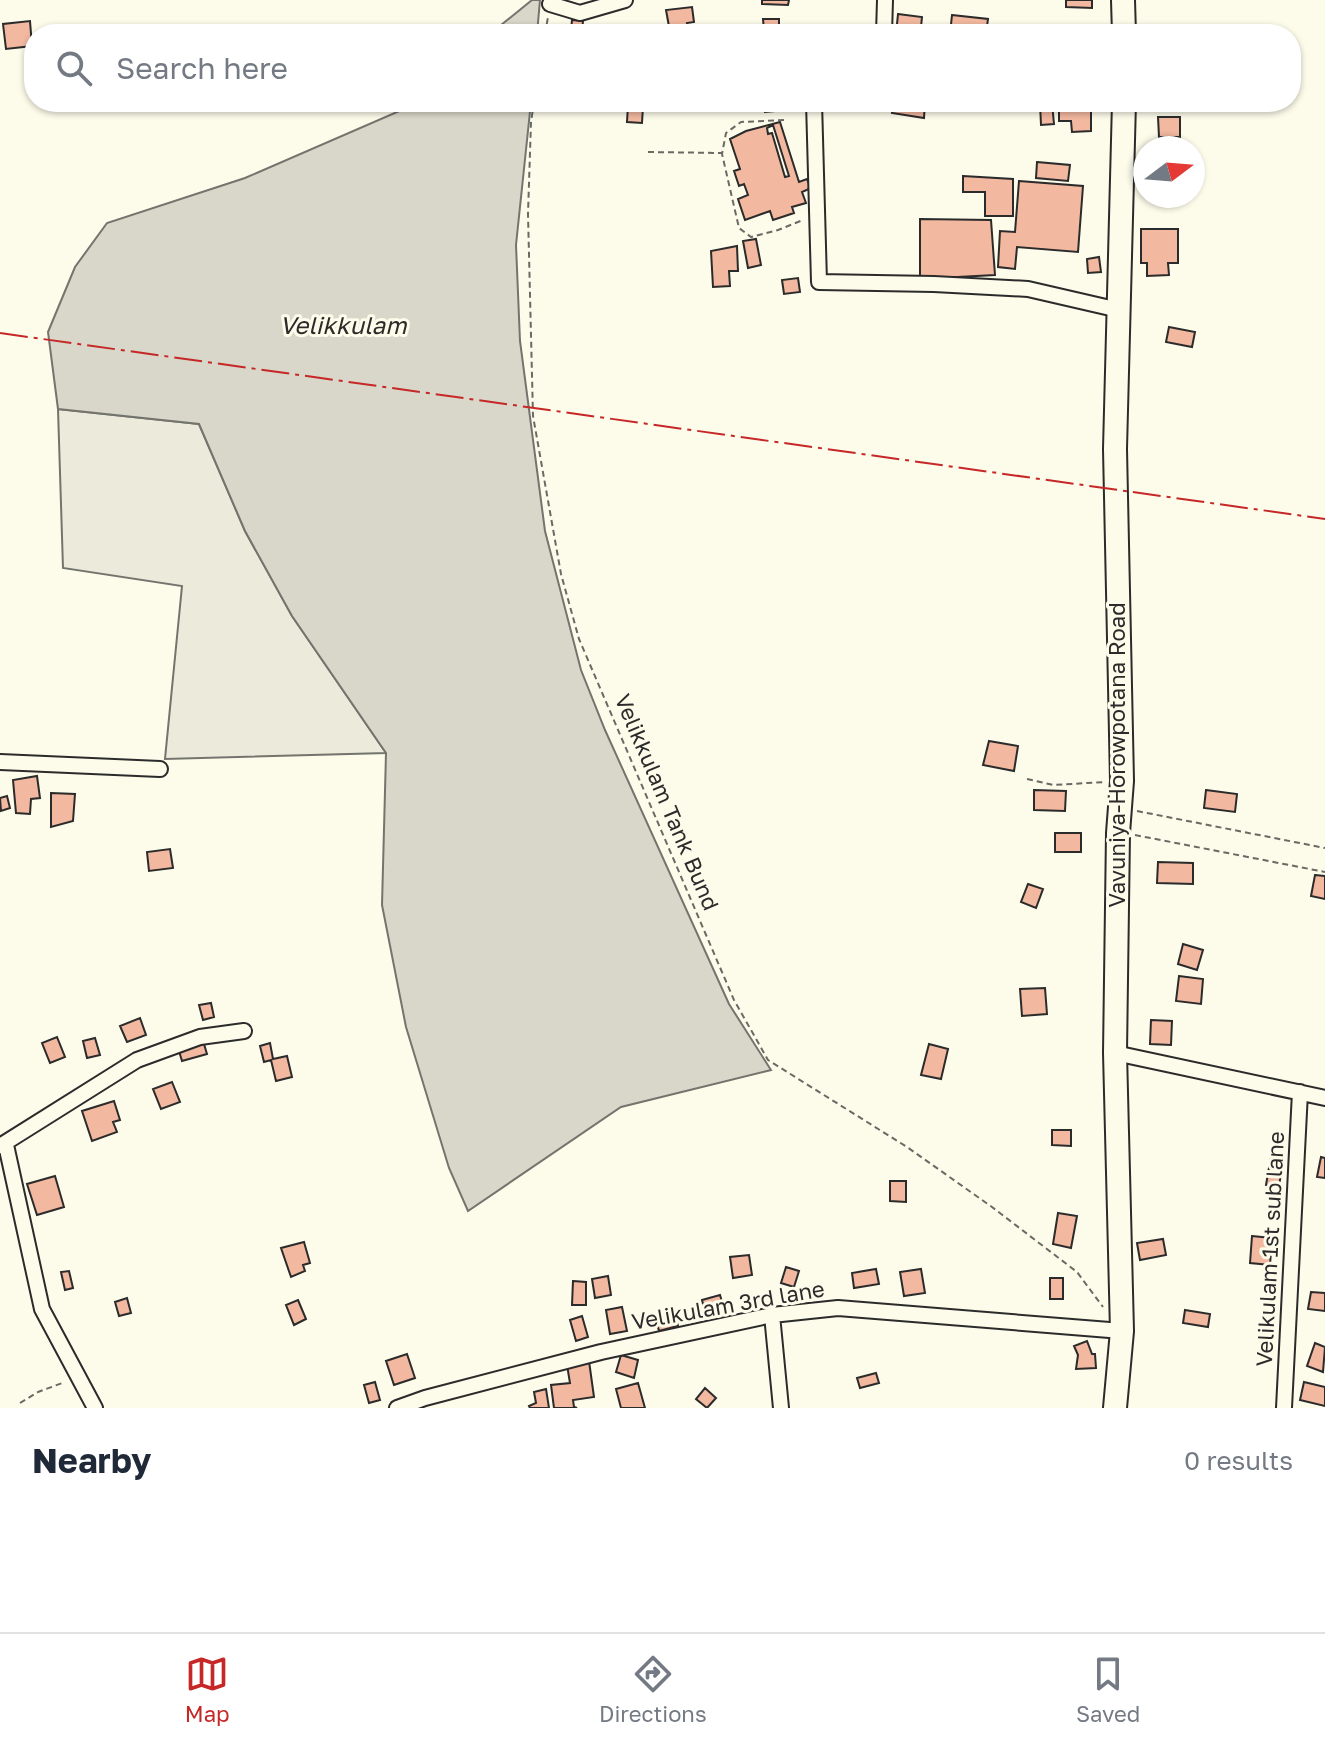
<!DOCTYPE html>
<html lang="en">
<head>
<meta charset="utf-8">
<style>
	body { margin:0; font-family:"Golos Text",sans-serif; background:#f2f2f3; color:#1f2937 }
	.compass { position:absolute; left:1133px; top:136px; width:72px; height:72px; border-radius:50%; background:#fff; box-shadow:0 2px 6px #0004; rotate:74deg }
	.list { margin:0; padding:0; list-style:none }
	h2 { display:flex; justify-content:space-between; align-items:center; height:104px; margin:0; padding:0 32px; font-size:34px }
	h2 small { font-size:26px; font-weight:400; color:#747a83 }
	.icon { flex:none; width:44px; height:44px; fill:none; stroke:currentColor; stroke-width:2; stroke-linecap:round; stroke-linejoin:round }
	.map { position:relative; flex:none; width:1325px; height:1408px; overflow:hidden }
	.search { position:absolute; background:#fff; box-shadow:0 2px 6px #0004; left:24px; right:24px; top:24px; height:88px; display:flex; align-items:center; gap:20px; box-sizing:border-box; padding:0 28px; border-radius:32px; color:#747a83; font-size:30px }
	.sheet { height:224px; background:#fff }
	nav { display:flex; justify-content:space-around; align-items:center; box-sizing:border-box; height:112px; border-top:2px solid #e0e1e3; background:#fff; font-size:22px; color:#747a83 }
	nav a { display:grid; justify-items:center; gap:4px }
	nav .on { color:#c62828 }
	.map>svg:first-child { display:block }
</style>
</head>
<body>
<div class="map">
<svg width="1325" height="1408" viewBox="0 0 1325 1408">
	<rect width="100%" height="100%" fill="#fdfbea"/>
	<!-- green -->
	<path fill="#ecebdb" stroke="#74746e" stroke-width="2" d="M58,409L199,424L245,531L292,616L386,753L165,759L182,586L63,568Z"/>
	<!-- water -->
	<path fill="#d8d7c9" stroke="#74746e" stroke-width="2" d="M532,0H540L537,34H490Z
		M420,102H531L516,245L520,341L545,531L581,670L605,730L729,1004L771,1070L621,1107L468,1211L449,1168L406,1027L382,905L386,753L292,616L245,531L199,424L58,409L48,332L75,267L107,223L245,178Z"/>
	<!-- building -->
	<path fill="#f2b8a0" stroke="#2b2b2b" stroke-width="2" fill-rule="evenodd" d="M762,0H789L788,5L762,4Z
		M1066,0H1092V8L1066,7Z
		M692,7L694,22L687,23L688,29L670,32L666,10Z
		M898,14L922,17L921,27L930,29L929,34H896Z
		M952,15L988,19L986,34H950Z
		M763,19H779V31H764Z
		M572,20L583,21L582,32L571,30Z
		M30,21L32,46L6,49L3,24Z
		M627,26L628,34H610V27Z
		M764,102H807L808,108L765,112Z
		M893,102H925L924,118L892,113Z
		M1059,102H1091V131L1072,132L1071,121H1059Z
		M1052,103L1054,124L1041,125L1040,104Z
		M628,105L643,106L642,123L627,122Z
		M1158,117H1180V137H1159Z
		M780,122L799,182L807,179L811,188L802,192L806,203L792,207L794,213L773,220L770,211L745,220L738,199L748,195L744,184L739,186L734,171L740,169L730,139L746,131ZM773,125L789,176L785,177L772,133L768,134L767,128Z
		M1037,162L1070,165L1068,181L1036,178Z
		M963,176L1013,179V216H985V192H963Z
		M1019,181L1083,186L1078,252L1017,247L1015,269L998,267L1000,231L1015,232Z
		M920,219L991,220L995,275L920,279Z
		M1141,229H1178V263H1168L1169,275L1147,276V263H1141Z
		M756,239L761,265L748,268L743,241Z
		M737,246L738,271H729L730,286L713,287L711,251Z
		M1099,257L1101,272L1088,273L1087,259Z
		M798,278L800,292L784,294L782,280Z
		M1169,327L1195,332L1192,347L1166,342Z
		M989,741L1018,746L1014,771L983,765Z
		M37,776L40,798L31,799L30,814L16,813L13,780Z
		M1034,790L1066,791L1065,811L1034,810Z
		M1206,790L1237,794L1235,812L1204,808Z
		M51,793L75,794L73,821L51,827Z
		M7,796L10,808L1,811L0,798Z
		M1055,833H1081V852H1055Z
		M170,849L173,868L149,871L147,852Z
		M1158,862L1193,863V884L1157,883Z
		M1315,875L1325,876V899L1311,896Z
		M1028,884L1043,889L1036,908L1021,902Z
		M1183,944L1203,950L1197,970L1178,964Z
		M1179,976L1203,979L1201,1004L1176,1001Z
		M1045,988L1047,1014L1022,1016L1020,989Z
		M211,1003L214,1017L203,1020L199,1005Z
		M140,1018L146,1035L127,1042L120,1026Z
		M1151,1020L1172,1021L1171,1045L1150,1044Z
		M57,1037L65,1057L50,1063L42,1043Z
		M95,1038L100,1055L87,1058L83,1041Z
		M270,1043L273,1059L287,1056L292,1077L276,1081L271,1060L264,1062L260,1046Z
		M204,1044L207,1054L182,1061L179,1051Z
		M929,1044L948,1049L941,1079L921,1075Z
		M172,1082L180,1102L161,1109L153,1089Z
		M114,1101L120,1120L113,1122L117,1132L92,1141L82,1111Z
		M1052,1130H1071V1146L1052,1145Z
		M1271,1156L1283,1158L1279,1187L1266,1185Z
		M1321,1157L1325,1158V1178L1317,1177Z
		M55,1176L64,1207L37,1215L27,1184Z
		M890,1181H906V1202L890,1201Z
		M1058,1213L1077,1216L1071,1248L1053,1244Z
		M1252,1236L1272,1238L1270,1265L1250,1263Z
		M1163,1239L1166,1255L1140,1260L1137,1243Z
		M304,1242L310,1263L303,1265L305,1271L291,1277L281,1248Z
		M749,1255L752,1275L733,1278L730,1257Z
		M786,1267L799,1271L794,1287L781,1283Z
		M876,1269L879,1284L854,1288L852,1273Z
		M921,1269L925,1293L904,1296L900,1272Z
		M69,1271L73,1288L65,1290L61,1272Z
		M608,1276L611,1295L595,1298L592,1279Z
		M1050,1278H1063V1299H1050Z
		M573,1281L586,1282V1305H572Z
		M1311,1292L1325,1293V1311L1308,1309Z
		M720,1295L725,1312L706,1316L702,1300Z
		M127,1298L131,1313L119,1316L115,1302Z
		M298,1300L306,1319L294,1325L286,1305Z
		M622,1307L627,1331L610,1334L606,1310Z
		M674,1310L678,1326L659,1331L655,1316Z
		M1185,1310L1210,1314L1208,1327L1183,1323Z
		M582,1316L588,1337L576,1341L570,1320Z
		M1087,1341L1092,1354H1095L1096,1368L1076,1369L1078,1355L1074,1346Z
		M1315,1343L1325,1347L1323,1372L1307,1366Z
		M407,1354L415,1378L394,1385L386,1361Z
		M621,1355L638,1360L634,1378L616,1372Z
		M589,1361L594,1397L573,1400L574,1407L577,1408H554L551,1385L570,1383L567,1365Z
		M876,1373L879,1383L860,1388L857,1378Z
		M375,1382L380,1400L369,1403L364,1385Z
		M1304,1382L1325,1387V1406L1300,1400Z
		M638,1383L645,1408H621L616,1389Z
		M705,1388L716,1398L707,1408L696,1399Z
		M546,1389L549,1408H530L529,1406L536,1403L534,1392Z"/>
	<g fill="none" stroke-linecap="round" stroke-linejoin="round">
		<defs>
			<path id="minor" d="M550,4L580,13L625,0
				M884,34L885,0
				M814,102L819,282L934,284L1028,289L1119,310
				M0,762L160,769
				M1115,1053L1325,1098
				M6,1145L42,1309L95,1408
				M0,1146L137,1060L200,1037L244,1031
				M772,1315L781,1408
				M397,1408L425,1398L601,1352L772,1315L838,1308L1122,1331
				M1284,1408L1300,1092"/>
			<path id="highway" d="M1123,0L1124,34
				M1115,1408L1122,1331L1115,1053L1118,833L1122,781L1115,449L1124,102"/>
		</defs>
		<!-- minor casing -->
		<use href="#minor" stroke="#2b2b2b" stroke-width="18"/>
		<!-- highway casing -->
		<use href="#highway" stroke="#2b2b2b" stroke-width="26"/>
		<!-- path -->
		<path stroke="#6a6964" stroke-width="2" stroke-dasharray="6 4" stroke-linecap="butt" d="M545,34L548,17
			M534,102L531,122L528,214L533,416L561,574L579,639L734,1000L768,1060L907,1147L992,1207L1077,1272L1103,1307
			M784,120L741,122L726,133L722,154L739,228L751,237L778,230L803,220
			M648,152L722,153
			M1027,779L1053,785L1105,782
			M1137,811L1325,848
			M1135,835L1325,872
			M20,1403L38,1392L65,1382"/>
		<!-- minor -->
		<use href="#minor" stroke="#fdfbea" stroke-width="14"/>
		<!-- highway -->
		<use href="#highway" stroke="#fdfbea" stroke-width="22"/>
		<!-- power -->
		<path stroke="#c62828" stroke-width="2" stroke-dasharray="28 6 4 6" stroke-linecap="butt" d="M0,333L1325,519"/>
	</g>
	<g text-anchor="middle" stroke-width="6" stroke-linejoin="round" paint-order="stroke">
		<!-- street labels -->
		<g font-size="22" fill="#2b2b2b" stroke="#fdfbea">
			<text transform="translate(1117 755) rotate(-90)" y="8">Vavuniya-Horowpotana Road</text>
			<text transform="translate(667 802) rotate(67)" y="8">Velikkulam Tank Bund</text>
			<text transform="translate(1270 1249) rotate(-87)" y="8">Velikulam 1st sub lane</text>
			<text transform="translate(728 1305) rotate(-10)" y="8">Velikulam 3rd lane</text>
		</g>
		<!-- water labels -->
		<g font-size="24" font-style="italic" fill="#2b2b2b" stroke="#fdfbea">
			<text x="343" y="334">Velikkulam</text>
		</g>
	</g>
</svg>
<svg class="compass" viewBox="-18 -18 36 36"><path d="M0-13l5 13h-10z" fill="#e53935"/><path d="M0 13l5-13h-10z" fill="#747a83"/></svg>
<div class="search"><svg class="icon" aria-label="search" viewBox="0 0 24 24"><circle cx="10" cy="10" r="6"/><path d="M15 15l6 6"/></svg>Search here</div>
</div>
<section class="sheet">
<h2>Nearby<small>0 results</small></h2>
<ul class="list">
</ul>
</section>
<nav>
<a class="on"><svg class="icon" aria-label="map" viewBox="0 0 24 24"><path d="M3 6l6-2 6 2 6-2v14l-6 2-6-2-6 2zM9 4v14M15 6v14"/></svg>Map</a>
<a><svg class="icon" aria-label="directions" viewBox="0 0 24 24"><path d="M12 3l9 9-9 9-9-9zM9 14v-3h6M13 9l2 2-2 2"/></svg>Directions</a>
<a><svg class="icon" aria-label="saved" viewBox="0 0 24 24"><path d="M7 4h10v16l-5-4-5 4z"/></svg>Saved</a>
</nav>
</body>
</html>
